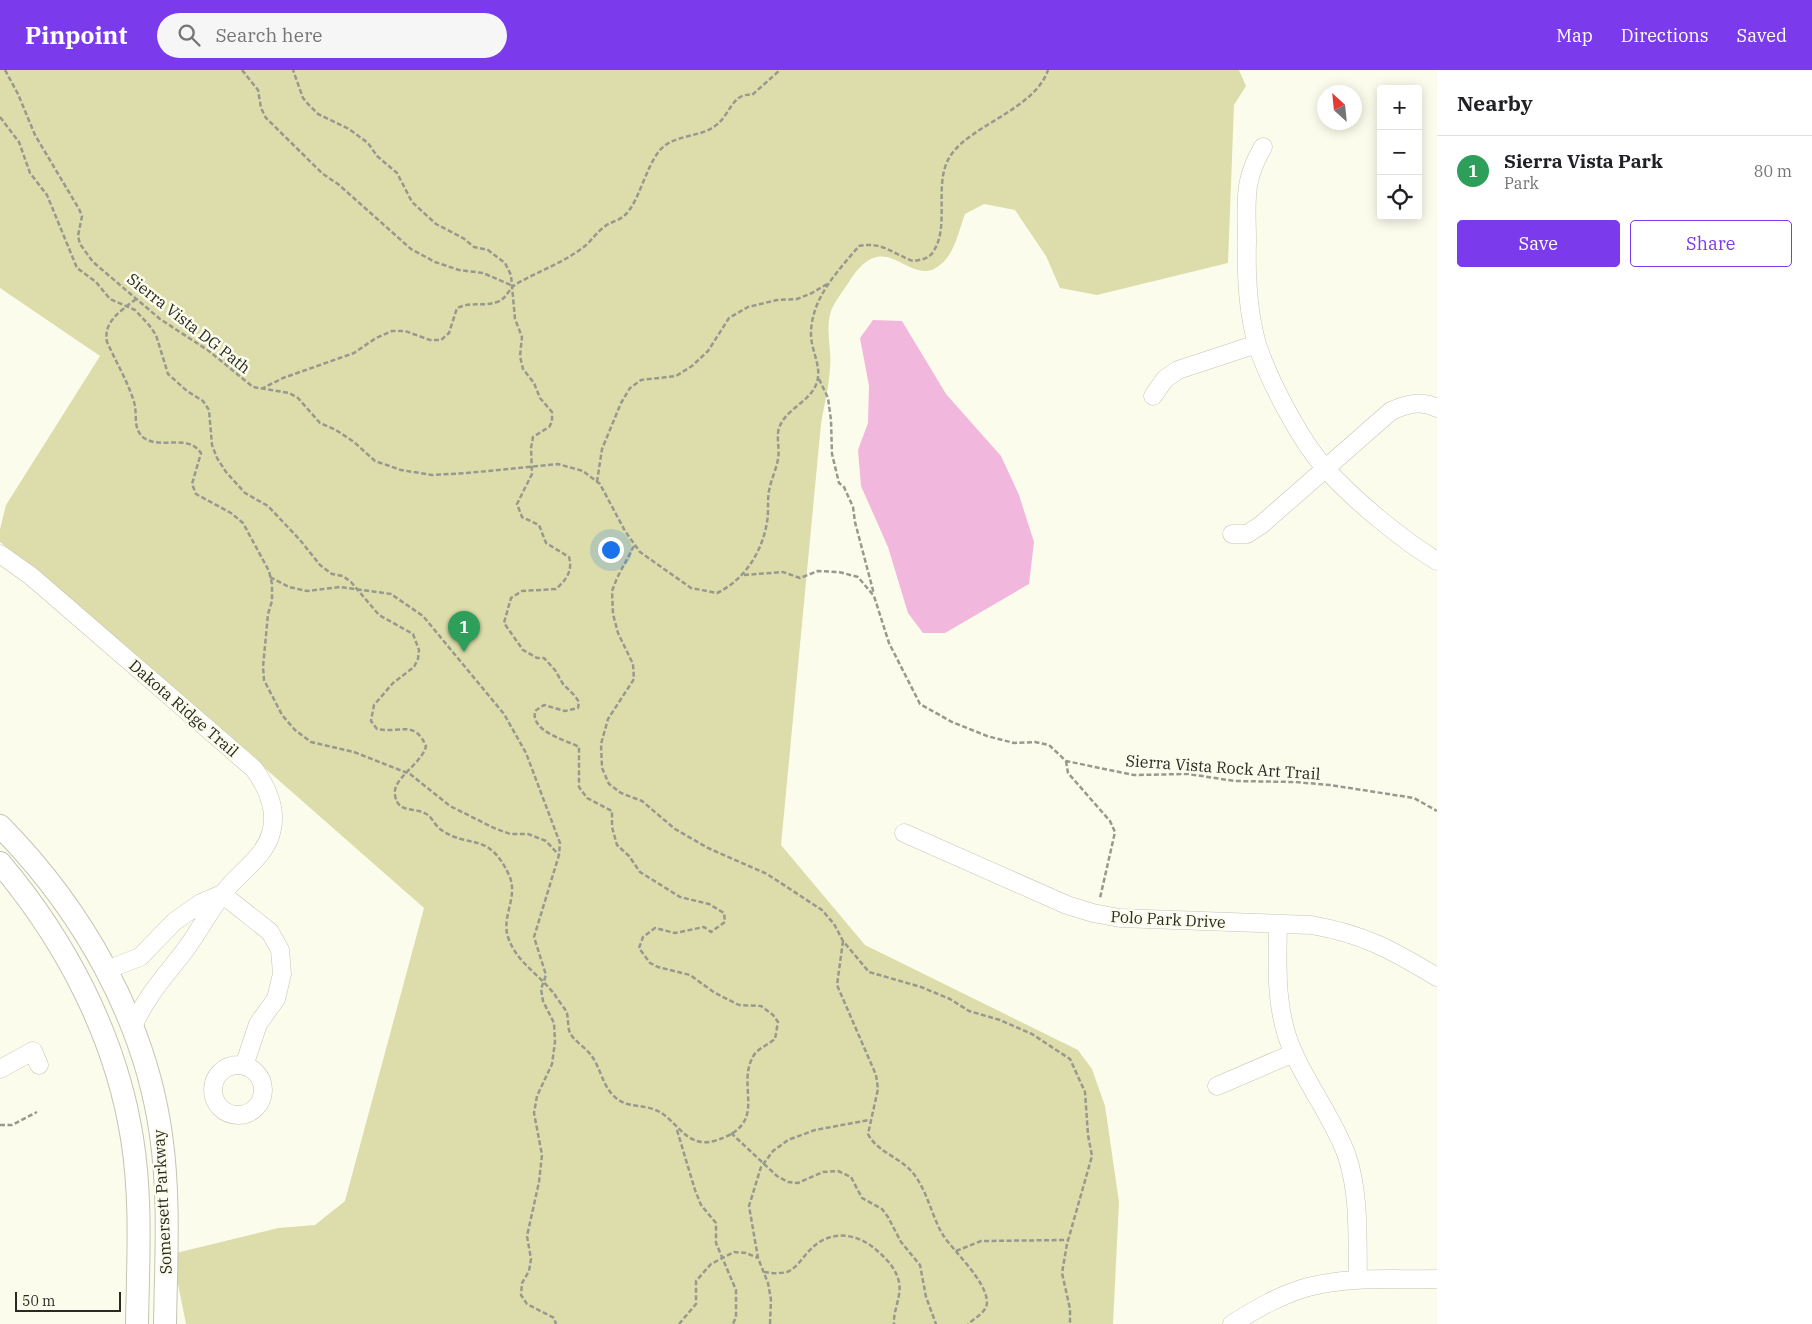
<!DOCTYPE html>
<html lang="en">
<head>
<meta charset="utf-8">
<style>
	body { margin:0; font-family:"IBM Plex Serif",serif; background:#f6f6f6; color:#202124 }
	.controls { position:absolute; right:15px; top:15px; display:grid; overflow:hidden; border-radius:5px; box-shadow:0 2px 12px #0003 }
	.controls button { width:45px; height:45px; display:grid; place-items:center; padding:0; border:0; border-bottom:1px solid #e0e0e0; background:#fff; color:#202124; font:25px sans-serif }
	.compass { position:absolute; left:1317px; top:15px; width:45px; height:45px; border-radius:50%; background:#fff; box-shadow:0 2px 12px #0003; rotate:333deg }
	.scale { position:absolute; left:15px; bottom:12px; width:106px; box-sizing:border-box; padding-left:5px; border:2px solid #292a24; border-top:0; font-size:14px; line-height:18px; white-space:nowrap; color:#292a24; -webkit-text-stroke:4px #fcfcec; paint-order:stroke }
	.you { position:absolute; left:610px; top:479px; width:18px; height:18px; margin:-12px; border:4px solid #fff; border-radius:50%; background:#1a73e8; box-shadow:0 0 0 8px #1a73e833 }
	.badge { display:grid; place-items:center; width:32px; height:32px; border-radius:50%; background:#7c3aed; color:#fff; font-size:16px; font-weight:700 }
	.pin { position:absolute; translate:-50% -41px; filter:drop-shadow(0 1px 2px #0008) }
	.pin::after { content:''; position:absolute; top:26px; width:18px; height:15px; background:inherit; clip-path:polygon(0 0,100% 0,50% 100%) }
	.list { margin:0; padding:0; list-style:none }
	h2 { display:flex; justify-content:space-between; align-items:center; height:65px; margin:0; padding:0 20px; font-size:21px }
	h2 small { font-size:16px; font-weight:400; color:#757577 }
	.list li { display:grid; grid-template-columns:32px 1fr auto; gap:15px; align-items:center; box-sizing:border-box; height:70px; padding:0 20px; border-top:1px solid #e0e0e0 }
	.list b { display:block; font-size:19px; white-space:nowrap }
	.list p { margin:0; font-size:16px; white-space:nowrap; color:#757577 }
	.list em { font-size:16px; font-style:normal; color:#757577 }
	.actions { display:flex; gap:10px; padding:15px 20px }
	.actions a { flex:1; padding:11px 0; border:1px solid #7c3aed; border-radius:5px; text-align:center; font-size:18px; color:#7c3aed }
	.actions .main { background:#7c3aed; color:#fff }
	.icon { flex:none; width:28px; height:28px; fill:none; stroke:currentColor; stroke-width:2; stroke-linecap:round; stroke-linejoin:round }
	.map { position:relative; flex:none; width:1437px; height:1254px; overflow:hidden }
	header { display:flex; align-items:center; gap:30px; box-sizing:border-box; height:70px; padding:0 25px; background:#7c3aed; color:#fff }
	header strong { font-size:24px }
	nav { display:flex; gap:28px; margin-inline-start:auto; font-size:18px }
	.search { width:350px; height:45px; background:#f6f6f6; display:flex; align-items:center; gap:12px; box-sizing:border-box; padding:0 18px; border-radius:28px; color:#757577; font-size:19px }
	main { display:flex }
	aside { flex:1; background:#fff }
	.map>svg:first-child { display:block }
</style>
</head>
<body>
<header>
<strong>Pinpoint</strong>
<div class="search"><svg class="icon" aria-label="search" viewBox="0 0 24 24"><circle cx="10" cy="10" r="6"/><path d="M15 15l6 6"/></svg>Search here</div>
<nav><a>Map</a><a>Directions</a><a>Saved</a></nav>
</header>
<main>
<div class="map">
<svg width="1437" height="1254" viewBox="0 0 1437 1254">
	<rect width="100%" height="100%" fill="#fcfcec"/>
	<!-- green -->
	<path fill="#ddddab" d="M0,0H1239L1246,16L1234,35L1228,193L1097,225L1060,218L1046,186L1015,140L984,134L965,144C958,163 954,189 934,199C905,212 884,156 849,212C843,221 835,231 831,241C825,261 832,278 830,298C829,317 824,336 821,354L781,775L865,875L1078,980L1092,999L1105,1036L1119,1132L1113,1254H186L172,1184L278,1158L315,1155L345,1131L424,838L259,693L0,472V459L6,435L100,286L0,218Z"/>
	<!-- water -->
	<path fill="#f2b7dc" d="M873,250L902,251L946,324L1001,386L1019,425L1034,472L1029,514L945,563H923L908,543L888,477L861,416L858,380L868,353L869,316L860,268Z"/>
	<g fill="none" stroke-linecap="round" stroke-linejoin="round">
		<defs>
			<path id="minor" d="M1263,77C1242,112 1247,133 1247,172C1246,205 1248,242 1257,274C1268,309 1301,372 1326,399C1355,431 1401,469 1437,491
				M1153,326L1165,309L1178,300L1257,274
				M1232,464H1247L1261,455L1391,341C1407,334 1421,330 1437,338
				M0,484L31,506L254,699C267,717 278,739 271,763C264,789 237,803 222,825C209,842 199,861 186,879C167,904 145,927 133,957
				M904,763L1067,835L1093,843L1120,848L1311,855C1364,864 1392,880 1437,907
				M222,824L270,862L280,880L281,891L282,904L276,929L258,954L244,996
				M1278,854C1277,899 1275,943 1294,984C1310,1019 1334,1050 1347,1086C1360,1126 1357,1169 1358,1210
				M106,900L140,887L175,851L201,833L222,824
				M213 1020a25 25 0 1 1 50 0a25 25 0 1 1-50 0Z
				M0,999L33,981L39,995
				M1217,1016L1294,983
				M1232,1254C1256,1239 1280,1225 1308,1217C1349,1206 1394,1210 1437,1209"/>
			<path id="major" d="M0,756C82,839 145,949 161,1065C170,1127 166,1192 165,1254
				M0,793C66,871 116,967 132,1068C142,1129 138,1192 137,1254"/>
		</defs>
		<!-- minor casing -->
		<use href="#minor" stroke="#c4c4b4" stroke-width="19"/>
		<!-- major casing -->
		<use href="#major" stroke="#c4c4b4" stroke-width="24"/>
		<!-- path -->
		<path stroke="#98998e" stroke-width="2.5" stroke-dasharray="5 2.5" stroke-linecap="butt" d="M5,0L18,24L35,65L79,139L82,146L78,166L80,174L93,192L160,249L209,281L253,317L289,323L298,328L320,353L336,360L354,372L375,391L401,400L432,405L467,403L558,394L583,401L600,414L625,461L640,482L691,518L717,523C744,510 762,483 767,452C769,442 767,432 769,421C771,410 776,400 778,389C780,379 776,367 779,358C786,338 811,332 817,312C822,296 811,281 811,264C811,228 838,201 859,176C882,171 893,184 913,191C920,190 929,189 933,182C951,156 932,112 951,85C971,55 1035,39 1048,0
			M242,0L258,20L261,38L266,48L323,104L338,114L411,179L435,192L459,200L483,203L513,216
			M0,47L19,72L30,103L47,125L77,198L96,212L110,229L135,240L149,255L156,265L168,304L187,321L203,331L209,340L212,375L217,388L226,402L245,423L268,436L300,470L320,495L332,504L343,506L351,512L379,545L413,564L419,580L418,589L414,597L393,613L374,635L371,651L377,659C400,664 414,649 426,676C422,694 392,708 395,725C398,745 416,736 428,745C432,748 435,755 440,759C469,780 488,760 509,805C519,827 501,846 508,867C516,892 540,905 555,925C558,930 563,936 566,941C569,947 567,956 570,963C575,972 585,977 591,985C600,997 602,1013 612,1024C624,1038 638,1034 653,1039C676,1046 684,1079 714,1071C772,1054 734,1017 754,985C759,978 769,974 775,969L778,952L773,945L761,936L739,935L715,923L690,905L658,897L650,893L639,878L643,867L655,858L675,863L704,857L711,862L725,852L724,843L709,834L680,827L640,802L629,786L617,775L612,757V741L587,728L579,717V677C564,669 531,662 535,641L544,635L565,641L578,638L579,632L575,626L563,614L555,600L544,588H537L523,580L504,553L511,528L522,521L556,519C566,510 573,501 569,487L546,473L539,455L522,447L517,434L532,404L531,378L533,367L549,357L552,352V342L540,328L534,313L523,299L520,286L522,267L515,249L511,205L505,193L488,180L474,177L463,168L436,154L412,132L397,103L377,86L368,73L349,59L318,44L308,34L303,28L293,0
			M136,229C121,241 103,251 107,272C116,292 128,312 134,332C138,345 132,359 144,368C162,380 187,363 201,383L192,414L196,424L231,443L243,453L269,501L272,514V531L268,544L263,597L264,610L282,645L295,660L311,672L354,682L410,704L450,736L494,758L510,764H528L546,771L559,785
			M819,309L828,328L831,350L832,384L839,413L844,417L853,437L855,452L874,524
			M261,319L283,308L354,283L376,268L392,261H405L430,270H441L449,263L457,238C474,231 483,237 497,232C507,229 508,219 516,214C539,201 565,192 585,176C592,170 597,162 604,157C610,152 618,151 624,146C639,133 645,98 660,80C674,64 699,68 715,56C730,46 732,22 752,25L780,0
			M597,412L602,379L621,333L630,318L641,310L676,306L692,296L708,281L729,248L748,237L777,230L797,229L812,223L827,214
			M634,476L617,508L612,521L613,544L618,563L633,594L634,609L608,649L601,674L602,698L609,714L621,723L642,731L675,759L708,778L767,804L822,840L834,854L843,871L869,902L921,917L950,929L969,941L1000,950L1032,964L1070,989L1085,1022L1088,1065L1092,1086L1067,1174L1062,1203L1070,1239V1254
			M744,505L783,502L800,508L818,501L839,502L858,507L874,526L889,573L920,634L952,652L987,666L1014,673L1035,672L1049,675L1066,691L1134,705L1188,704L1235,711L1295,712L1330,715L1414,728L1437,741
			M270,507L289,517L307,521L340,517L391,524L423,546L504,644L526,683L560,773L559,785L534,867L546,905L541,919L543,931L554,953L555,972L552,994L537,1026L534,1043L542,1085L539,1112L527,1166L531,1189L529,1201L522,1213L521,1225L527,1234L554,1248L556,1254
			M1066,691L1068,703L1110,751L1115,762L1100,828
			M843,871L837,915L876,1005L878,1019L868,1064C877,1082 900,1087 913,1103C928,1122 931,1145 943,1165C954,1182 986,1210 987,1232C987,1242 975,1248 968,1254
			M0,1055H12L37,1042
			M677,1060L695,1120L701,1135L716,1153V1173L736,1220V1247L733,1254
			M731,1063L777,1106L788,1112L798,1113L823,1102L838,1101L851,1107L862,1128L882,1139L888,1147L901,1172L920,1195L926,1227L936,1254
			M956,1181L981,1171L1067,1170
			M764,1202C771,1203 779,1204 787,1202C797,1198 802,1188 809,1181C828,1160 854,1162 874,1178C885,1187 896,1198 899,1212C902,1226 893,1240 894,1254
			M679,1254L696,1234V1211L711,1194L734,1182L746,1183L758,1188
			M770,1254L771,1230L768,1213L758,1188L749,1136L761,1097L773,1081L788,1070L815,1060L869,1050"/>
		<!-- minor -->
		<use href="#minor" stroke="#fff" stroke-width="18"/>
		<!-- major -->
		<use href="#major" stroke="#fff" stroke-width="22"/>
	</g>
	<g text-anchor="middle" stroke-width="5" stroke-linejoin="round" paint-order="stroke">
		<!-- street labels -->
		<g font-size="16" fill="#292a24" stroke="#fcfcec">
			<text transform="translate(189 253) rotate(38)" y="6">Sierra Vista DG Path</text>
			<text transform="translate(184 638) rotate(41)" y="6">Dakota Ridge Trail</text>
			<text transform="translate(1223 697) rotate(4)" y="6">Sierra Vista Rock Art Trail</text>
			<text transform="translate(1168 849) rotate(3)" y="6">Polo Park Drive</text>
			<text transform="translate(162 1132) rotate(-93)" y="6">Somersett Parkway</text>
		</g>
	</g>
</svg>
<div class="controls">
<button>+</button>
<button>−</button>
<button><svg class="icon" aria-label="locate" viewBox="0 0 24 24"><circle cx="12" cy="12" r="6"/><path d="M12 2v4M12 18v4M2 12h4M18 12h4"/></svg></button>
</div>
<svg class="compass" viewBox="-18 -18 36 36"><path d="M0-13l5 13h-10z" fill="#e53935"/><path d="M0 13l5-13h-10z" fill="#757577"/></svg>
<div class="scale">50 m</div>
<div class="you"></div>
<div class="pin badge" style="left:464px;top:582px;background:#2e9e5b">1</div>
</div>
<aside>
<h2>Nearby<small></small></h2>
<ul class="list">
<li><span class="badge" style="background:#2e9e5b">1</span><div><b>Sierra Vista Park</b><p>Park</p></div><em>80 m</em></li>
</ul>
<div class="actions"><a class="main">Save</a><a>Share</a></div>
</aside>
</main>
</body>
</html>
